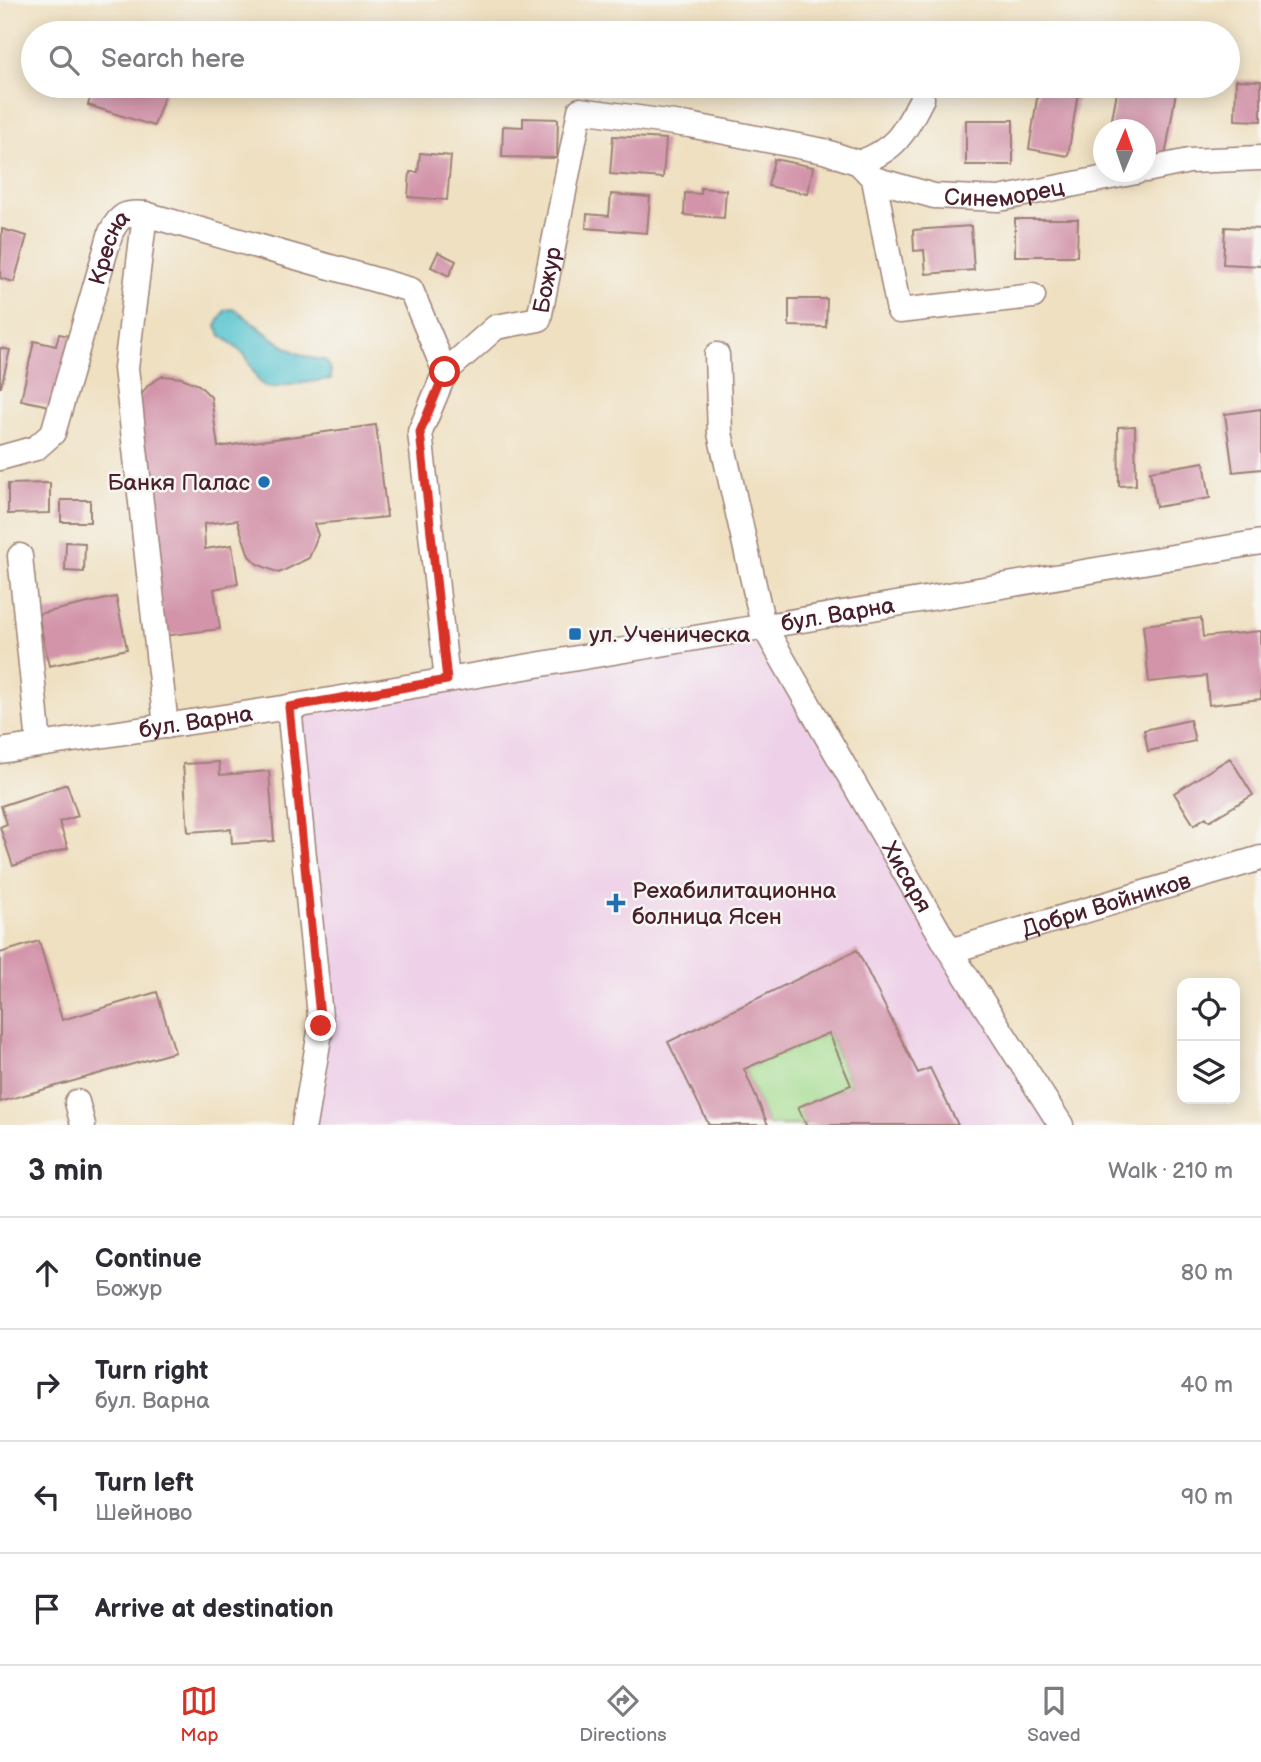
<!DOCTYPE html>
<html lang="en">
<head>
<meta charset="utf-8">
<style>
	body { margin:0; font-family:"Balsamiq Sans",sans-serif; background:#f7f7f7; color:#2b2b33 }
	.controls { position:absolute; right:21px; bottom:21px; display:grid; overflow:hidden; border-radius:14px; box-shadow:0 4px 18px #0003 }
	.controls button { width:63px; height:63px; display:grid; place-items:center; padding:0; border:0; border-bottom:2px solid #e1e1e2; background:#fff; color:#2b2b33; font:35px sans-serif }
	.compass { position:absolute; left:1093px; top:119px; width:63px; height:63px; border-radius:50%; background:#fff; box-shadow:0 4px 18px #0003; rotate:2deg }
	.stop { position:absolute; width:21px; height:21px; margin:-16px; border:5px solid #d93025; border-radius:50%; background:#fff }
	.stop.end { background:#d93025; border-color:#fff; box-shadow:0 2px 7px #0008 }
	.list { margin:0; padding:0; list-style:none }
	h2 { display:flex; justify-content:space-between; align-items:center; height:91px; margin:0; padding:0 28px; font-size:30px }
	h2 small { font-size:23px; font-weight:400; color:#7c7c81 }
	.list li { display:grid; grid-template-columns:46px 1fr auto; gap:21px; align-items:center; box-sizing:border-box; height:112px; padding:0 28px; border-top:2px solid #e1e1e2 }
	.list b { display:block; font-size:26px; white-space:nowrap }
	.list p { margin:0; font-size:23px; white-space:nowrap; color:#7c7c81 }
	.list em { font-size:23px; font-style:normal; color:#7c7c81 }
	.icon { flex:none; width:38px; height:38px; fill:none; stroke:currentColor; stroke-width:2; stroke-linecap:round; stroke-linejoin:round }
	.map { position:relative; flex:none; width:1261px; height:1125px; overflow:hidden }
	.search { position:absolute; background:#fff; box-shadow:0 4px 18px #0003; left:21px; right:21px; top:21px; height:77px; display:flex; align-items:center; gap:18px; box-sizing:border-box; padding:0 24px; border-radius:38px; color:#7c7c81; font-size:26px }
	.sheet { height:539px; background:#fff }
	nav { display:flex; justify-content:space-around; align-items:center; box-sizing:border-box; height:98px; border-top:2px solid #e1e1e2; background:#fff; font-size:19px; color:#7c7c81 }
	nav a { display:grid; justify-items:center; gap:4px }
	nav .on { color:#d93025 }
	.map>svg:first-child { display:block }
</style>
</head>
<body>
<div class="map">
<svg width="1261" height="1125" viewBox="0 0 1261 1125">
	<rect width="100%" height="100%" fill="#f6f6f2"/>
	<filter id="ink" filterUnits="userSpaceOnUse"><feTurbulence type="fractalNoise" baseFrequency=".0143" numOctaves="2"/><feDisplacementMap in="SourceGraphic" scale="14" xChannelSelector="R" yChannelSelector="G"/><feConvolveMatrix kernelMatrix="1 2 1 2 8 2 1 2 1" color-interpolation-filters="sRGB"/></filter>
	<filter id="wash" filterUnits="userSpaceOnUse"><feTurbulence type="fractalNoise" baseFrequency=".00686" numOctaves="4" result="noise"/><feDisplacementMap in="SourceGraphic" scale="28" xChannelSelector="R" yChannelSelector="G"/><feGaussianBlur stdDeviation="1.57" result="paint"/><feColorMatrix in="noise" values="0 0 0 0 0 0 0 0 0 0 0 0 0 0 0 0 0 1.4 0 .05"/><feComposite in="paint" operator="in"/></filter>
	<g filter="url(#wash)">
		<rect width="100%" height="100%" fill="#efe0c1"/>
		<!-- built -->
		<path fill="#eed0e8" d="M763,625L1061,1125H304L321,1026L289,707Z"/>
		<!-- green -->
		<path fill="#a3db8d" stroke="#767d5c" stroke-width="2" d="M829,1033L851,1085L799,1107L806,1125H768L744,1069Z"/>
		<!-- water -->
		<path fill="#58c4cf" stroke="#51727d" stroke-width="2" d="M235,309C261,328 291,359 325,360L331,370V379L269,388L259,382L245,355L221,335L216,326L225,310Z"/>
		<g id="blocks">
			<!-- building -->
			<path fill="#d394aa" d="M1236,80L1261,81V121L1235,120Z
				M94,86H148L166,91L154,126L88,105Z
				M1039,86H1079L1068,156L1029,149Z
				M1118,86H1141L1176,92L1165,157L1146,154V130H1110Z
				M523,118L558,119L557,158L502,157L503,126L523,127Z
				M966,120H1013V165H966Z
				M613,136L666,139L663,178L610,174Z
				M420,153L451,156L447,200L408,197L410,172H418Z
				M774,159L813,167L808,194L768,186Z
				M701,188L726,190L724,218L684,215L685,193L701,194Z
				M611,194L650,197L647,233L586,228L587,214L609,216Z
				M1015,219H1078L1077,256H1015Z
				M971,226L974,270L926,274L924,250L914,251L913,230Z
				M1225,227L1261,229V266L1223,264Z
				M2,229L27,236L14,282L0,278Z
				M438,252L456,261L449,276L431,267Z
				M789,299H827L826,327L789,326Z
				M59,334L75,337L59,408L21,400L34,341L56,346Z
				M0,348L10,350L1,387H0Z
				M163,376L182,378L199,385L211,397L218,447L376,425L387,517L314,524L318,535L309,558L279,573L257,564L249,556L237,520L204,524L205,549L232,545L238,584L214,589L220,629L164,636L135,404L148,385Z
				M1261,409V469L1233,472L1225,414Z
				M1135,426L1136,485L1119,486L1118,427Z
				M1204,462L1210,498L1156,507L1150,471Z
				M50,483V513L8,514V484Z
				M61,500H90V522H61Z
				M66,542L85,543L84,572L65,571Z
				M116,597L127,649L49,666L38,614Z
				M1201,618L1203,637L1261,631V699L1209,705L1206,676L1149,682L1143,625Z
				M1190,720L1195,741L1148,751L1144,730Z
				M1230,758L1253,795L1209,821L1206,817L1194,825L1174,793Z
				M219,762L220,775L269,771L274,841L232,844L231,829L188,832L183,764Z
				M67,784L78,816L59,822L68,848L13,866L0,827L7,824L1,806Z
				M39,941L62,1020L157,992L175,1052L0,1102V953Z
				M857,950L918,1073L930,1068L958,1125H806L798,1107L851,1085L829,1033L744,1069L768,1125H709L668,1042Z"/>
		</g>
	</g>
	<g filter="url(#ink)">
		<use href="#blocks" fill-opacity="0" stroke="#9c8076" stroke-width="2"/>
		<g fill="none" stroke-linecap="round" stroke-linejoin="round">
			<defs>
				<g id="minor">
					<path d="M859,163C897,149 904,133 922,98"/>
					<path d="M1146,170L1189,161L1261,158"/>
					<path id="s1" d="M874,179L934,196L999,199L1136,172"/>
					<path d="M145,214L126,368L166,726"/>
					<path id="s2" d="M717,355L720,433L763,625L950,951L1061,1125"/>
					<path id="s3" d="M0,458L36,448L53,433L111,232C120,215 125,212 145,214L411,290L445,372"/>
					<path d="M20,556L39,744"/>
					<path id="s4" d="M447,680L420,432L445,372L496,327L539,319L580,110L689,125L824,151L859,163L874,179L899,311L1033,296"/>
					<path d="M289,707L321,1026L304,1125"/>
					<path id="s5" d="M0,751L289,707L1261,542"/>
					<path id="s6" d="M950,951L1261,858"/>
					<path d="M77,1102L83,1125"/>
				</g>
			</defs>
			<!-- minor casing -->
			<use href="#minor" stroke="#9c8076" stroke-width="27"/>
			<!-- minor -->
			<use href="#minor" stroke="#fff" stroke-width="24"/>
		</g>
	</g>
	<g fill="none" stroke-linecap="round" stroke-linejoin="round" filter="url(#ink)">
		<!-- route -->
		<path stroke="#d93025" stroke-width="9" d="M321,1026L289,707L447,680L420,432L445,372"/>
	</g>
	<!-- markers -->
	<g fill="#1f6fb2" stroke="#f6f6f2" stroke-width="2.5">
		<circle cx="264" cy="482" r="7"/>
		<rect x="568" y="627" width="14" height="14" rx="3.5"/>
		<path d="M612.5 892.5h7v7h7v7h-7v7h-7v-7h-7v-7h7z"/>
	</g>
	<g text-anchor="middle" stroke-width="5" stroke-linejoin="round" paint-order="stroke">
		<!-- street labels -->
		<g font-size="23" fill="#4a1f2b" stroke="#f6f6f2">
			<text dy="8" stroke="none"><textPath href="#s1" startOffset="133">Синеморец</textPath></text>
			<text dy="8" stroke="none"><textPath href="#s3" startOffset="254">Кресна</textPath></text>
			<text dy="8" stroke="none"><textPath href="#s4" startOffset="466">Божур</textPath></text>
			<text dy="8" stroke="none"><textPath href="#s5" startOffset="849">бул. Варна</textPath></text>
			<text dy="8" stroke="none"><textPath href="#s5" startOffset="198">бул. Варна</textPath></text>
			<text dy="8" stroke="none"><textPath href="#s2" startOffset="565">Хисаря</textPath></text>
			<text dy="8" stroke="none"><textPath href="#s6" startOffset="163">Добри Войников</textPath></text>
		</g>
		<!-- poi labels -->
		<g font-size="23" fill="#4a1f2b" stroke="#f6f6f2" text-anchor="start">
			<text x="250" y="490" text-anchor="end">Банкя Палас</text>
			<text x="589" y="642">ул. Ученическа</text>
			<text x="632" y="898">Рехабилитационна<tspan x="632" dy="26">болница Ясен</tspan></text>
		</g>
	</g>
</svg>
<div class="controls">
<button><svg class="icon" aria-label="locate" viewBox="0 0 24 24"><circle cx="12" cy="12" r="6"/><path d="M12 2v4M12 18v4M2 12h4M18 12h4"/></svg></button>
<button><svg class="icon" aria-label="layers" viewBox="0 0 24 24"><path d="M12 4l9 5-9 5-9-5zM3 14l9 5 9-5"/></svg></button>
</div>
<svg class="compass" viewBox="-18 -18 36 36"><path d="M0-13l5 13h-10z" fill="#e53935"/><path d="M0 13l5-13h-10z" fill="#7c7c81"/></svg>
<div class="stop" style="left:445px;top:372px"></div>
<div class="stop end" style="left:321px;top:1026px"></div>
<div class="search"><svg class="icon" aria-label="search" viewBox="0 0 24 24"><circle cx="10" cy="10" r="6"/><path d="M15 15l6 6"/></svg>Search here</div>
</div>
<section class="sheet">
<h2>3 min<small>Walk · 210 m</small></h2>
<ul class="list">
<li><svg class="icon" aria-label="ahead" viewBox="0 0 24 24"><path d="M12 20V5M6 11l6-6 6 6"/></svg><div><b>Continue</b><p>Божур</p></div><em>80 m</em></li>
<li><svg class="icon" aria-label="right" viewBox="0 0 24 24"><path d="M7 20v-9h11M14 6l5 5-5 5"/></svg><div><b>Turn right</b><p>бул. Варна</p></div><em>40 m</em></li>
<li><svg class="icon" aria-label="left" viewBox="0 0 24 24"><path d="M17 20v-9H6M10 6l-5 5 5 5"/></svg><div><b>Turn left</b><p>Шейново</p></div><em>90 m</em></li>
<li><svg class="icon" aria-label="arrive" viewBox="0 0 24 24"><path d="M6 21V4h12l-3 4 3 4H6"/></svg><div><b>Arrive at destination</b></div></li>
</ul>
</section>
<nav>
<a class="on"><svg class="icon" aria-label="map" viewBox="0 0 24 24"><path d="M3 6l6-2 6 2 6-2v14l-6 2-6-2-6 2zM9 4v14M15 6v14"/></svg>Map</a>
<a><svg class="icon" aria-label="directions" viewBox="0 0 24 24"><path d="M12 3l9 9-9 9-9-9zM9 14v-3h6M13 9l2 2-2 2"/></svg>Directions</a>
<a><svg class="icon" aria-label="saved" viewBox="0 0 24 24"><path d="M7 4h10v16l-5-4-5 4z"/></svg>Saved</a>
</nav>
</body>
</html>
